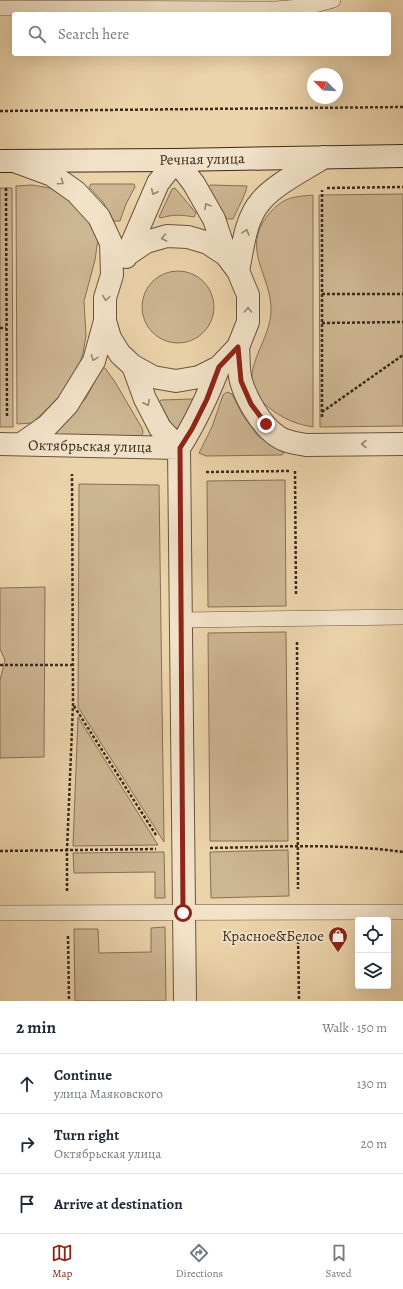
<!DOCTYPE html>
<html lang="en">
<head>
<meta charset="utf-8">
<style>
	body { margin:0; font-family:Alegreya,serif; background:#f2f2f3; color:#1f2937 }
	.controls { position:absolute; right:12px; bottom:12px; display:grid; overflow:hidden; border-radius:4px; box-shadow:0 4px 16px #0002 }
	.controls button { width:36px; height:36px; display:grid; place-items:center; padding:0; border:0; border-bottom:1px solid #e0e1e3; background:#fff; color:#1f2937; font:20px sans-serif }
	.compass { position:absolute; left:307px; top:68px; width:36px; height:36px; border-radius:50%; background:#fff; box-shadow:0 4px 16px #0002; rotate:294deg }
	.stop { position:absolute; width:12px; height:12px; margin:-9px; border:3px solid #8f2418; border-radius:50%; background:#fff }
	.stop.end { background:#8f2418; border-color:#fff; box-shadow:0 1px 4px #0008 }
	.list { margin:0; padding:0; list-style:none }
	h2 { display:flex; justify-content:space-between; align-items:center; height:52px; margin:0; padding:0 16px; font-size:17px }
	h2 small { font-size:13px; font-weight:400; color:#747a83 }
	.list li { display:grid; grid-template-columns:26px 1fr auto; gap:12px; align-items:center; box-sizing:border-box; height:60px; padding:0 16px; border-top:1px solid #e0e1e3 }
	.list b { display:block; font-size:15px; white-space:nowrap }
	.list p { margin:0; font-size:13px; white-space:nowrap; color:#747a83 }
	.list em { font-size:13px; font-style:normal; color:#747a83 }
	.icon { flex:none; width:22px; height:22px; fill:none; stroke:currentColor; stroke-width:2; stroke-linecap:round; stroke-linejoin:round }
	.map { position:relative; flex:none; width:403px; height:1001px; overflow:hidden }
	.search { position:absolute; background:#fff; box-shadow:0 4px 16px #0002; left:12px; right:12px; top:12px; height:44px; display:flex; align-items:center; gap:10px; box-sizing:border-box; padding:0 14px; border-radius:4px; color:#747a83; font-size:15px }
	.sheet { height:232px; background:#fff }
	nav { display:flex; justify-content:space-around; align-items:center; box-sizing:border-box; height:56px; border-top:1px solid #e0e1e3; background:#fff; font-size:11px; color:#747a83 }
	nav a { display:grid; justify-items:center; gap:2px }
	nav .on { color:#8f2418 }
	.map>svg:first-child { display:block }
</style>
</head>
<body>
<div class="map">
<svg width="403" height="1001" viewBox="0 0 403 1001">
	<rect width="100%" height="100%" fill="#ebd3aa"/>
	<filter id="stains"><feTurbulence type="fractalNoise" baseFrequency=".005" numOctaves="4"/><feColorMatrix values="0 0 0 0 .2 0 0 0 0 .09 0 0 0 0 .02 0 0 0 .5 -.17"/></filter>
	<radialGradient id="worn" r=".72"><stop offset=".6" stop-color="#630" stop-opacity="0"/><stop offset="1" stop-color="#630" stop-opacity=".3"/></radialGradient>
	<!-- green -->
	<path fill="#cdb692" stroke="#847058" d="M91,184H134L135,187L126,204L120,221H114L103,202L89,187Z
		M32,185L50,188L67,198L91,222L98,239L95,260L84,301L86,336L83,353L78,369L66,389L49,407L32,423L17,424L16,186Z
		M210,185L247,186C247,192 236,212 233,219H227L207,187Z
		M0,188H12L13,427H0Z
		M175,188L196,213L194,217C182,215 173,214 161,218L159,217L172,189Z
		M403,194V426L320,427L319,195Z
		M313,195V427C296,424 286,420 272,410C228,378 270,348 271,311C272,276 240,249 268,215C283,197 292,197 313,195Z
		M142 307a36 36 0 1 1 72 0a36 36 0 1 1-72 0Z
		M102,368H105L115,382L142,428L143,432L141,437L53,435L86,398Z
		M227,392L232,394L242,414L258,436L284,453L282,455L206,456L199,453L212,427L223,395Z
		M193,399L194,402L183,426L174,429L159,402L161,400Z
		M285,480L286,606L208,607L207,481Z
		M79,484L159,485L164,842L78,707Z
		M45,587L44,757L0,758V680L5,660L0,649V588Z
		M286,632L288,841H210L208,633Z
		M78,717L158,845L73,846Z
		M288,850L289,896L211,898L210,852Z
		M164,852L165,898H155V872L74,873L73,853Z
		M165,927L166,1001H75L74,929H98L99,953L151,952V928Z"/>
	<g fill="none" stroke-linecap="round" stroke-linejoin="round">
		<defs>
			<path id="service" d="M0,8L276,9L311,6L333,0
				M180,620L403,617
				M0,913L403,912"/>
			<path id="minor" d="M238,347C239,358 238,371 241,381C246,399 261,425 277,436C285,442 296,443 306,445L403,444"/>
			<path id="tertiary" d="M14,161L52,175L76,192L99,217L111,243L112,275L105,298V321L110,338L120,354L133,366L153,377L176,381L199,377L219,367L238,347L248,322V295L238,271L226,255L208,243L188,237L167,236L146,242L128,254
				M126,257L158,183L176,160L194,184L214,219L226,255
				M238,271C243,247 245,219 261,201C275,184 306,169 324,157
				M133,366L145,399L160,428L179,448
				M0,444L179,448
				M21,444L47,426L67,405L94,361L105,321
				M185,1001L179,448C196,422 208,395 219,367"/>
			<path id="secondary" d="M0,161L176,160L403,156"/>
		</defs>
		<!-- service casing -->
		<use href="#service" stroke="#675441" stroke-width="16"/>
		<!-- minor casing -->
		<use href="#minor" stroke="#675441" stroke-width="24"/>
		<!-- tertiary casing -->
		<use href="#tertiary" stroke="#675441" stroke-width="24"/>
		<!-- secondary casing -->
		<use href="#secondary" stroke="#3b2a1e" stroke-width="24"/>
		<!-- path -->
		<path stroke="#3b2a1e" stroke-width="2.5" stroke-dasharray="3 2" stroke-linecap="butt" d="M0,111L403,107
			M6,188L7,417
			M327,188L403,187
			M322,294H403
			M322,323L403,322
			M0,328H6
			M322,412L403,355
			M322,417V190
			M295,471L296,595
			M206,472L289,471
			M297,642L298,889
			M0,665H73
			M74,706L156,835
			M210,848C274,847 339,843 403,852
			M0,851L156,849
			M67,891V850L73,704L72,474
			M68,936L69,1001
			M298,936L299,1001"/>
		<!-- service -->
		<use href="#service" stroke="#f2e2c8" stroke-width="15"/>
		<!-- minor -->
		<use href="#minor" stroke="#f2e2c8" stroke-width="22"/>
		<!-- tertiary -->
		<use href="#tertiary" stroke="#f2e2c8" stroke-width="22"/>
		<!-- secondary -->
		<use href="#secondary" stroke="#f2e2c8" stroke-width="22"/>
	</g>
	<!-- one-way arrows -->
	<defs><path id="oneway-chevron" d="M-2-3.5L2.5 0L-2 3.5" fill="none" stroke-width="1.6" stroke-linecap="round" stroke-linejoin="round"/></defs>
	<g stroke="#968673">
		<use href="#oneway-chevron" transform="translate(61 182) rotate(35)"/>
		<use href="#oneway-chevron" transform="translate(154 192) rotate(115)"/>
		<use href="#oneway-chevron" transform="translate(207 206) rotate(-120)"/>
		<use href="#oneway-chevron" transform="translate(246 232) rotate(-74)"/>
		<use href="#oneway-chevron" transform="translate(164 238) rotate(169)"/>
		<use href="#oneway-chevron" transform="translate(106 298) rotate(98)"/>
		<use href="#oneway-chevron" transform="translate(248 310) rotate(-89)"/>
		<use href="#oneway-chevron" transform="translate(94 358) rotate(111)"/>
		<use href="#oneway-chevron" transform="translate(147 403) rotate(64)"/>
		<use href="#oneway-chevron" transform="translate(364 444) rotate(180)"/>
	</g>
	<g fill="none" stroke-linecap="round" stroke-linejoin="round">
		<!-- route -->
		<path stroke="#8f2418" stroke-width="5" d="M183,913L180,448L192,429L207,399L219,367L238,347L241,381L251,404L266,424"/>
	</g>
	<!-- icons -->
	<defs>
		<symbol id="shop-pin" viewBox="-11 -11 22 30"><path d="M0 17L-7.5 6A9.5 9.5 0 1 1 7.5 6Z" fill="#8f2418" stroke="#f2e2c8"/><path d="M-5-2.5h2.3a2.7 3.5 0 0 1 5.4 0H5L5.5 6h-11ZM-1.5-2.5h3a1.5 2.3 0 0 0-3 0Z" fill="#fff"/></symbol>
	</defs>
	<g fill-rule="evenodd">
		<use href="#shop-pin" x="327" y="925" width="22" height="30"/>
	</g>
	<g text-anchor="middle" stroke-width="3.5" stroke-linejoin="round" paint-order="stroke">
		<!-- street labels -->
		<g font-size="15" fill="#3b2a1e" stroke="#f2e2c8">
			<text transform="translate(202 159) rotate(-1)" y="5">Речная улица</text>
			<text transform="translate(90 446) rotate(1)" y="5">Октябрьская улица</text>
		</g>
		<!-- poi labels -->
		<g font-size="15" fill="#3b2a1e" stroke="#f2e2c8" text-anchor="end">
			<text x="324" y="941">Красное&amp;Белое</text>
		</g>
	</g>
	<rect width="100%" height="100%" filter="url(#stains)"/>
	<rect width="100%" height="100%" fill="url(#worn)"/>
</svg>
<div class="controls">
<button><svg class="icon" aria-label="locate" viewBox="0 0 24 24"><circle cx="12" cy="12" r="6"/><path d="M12 2v4M12 18v4M2 12h4M18 12h4"/></svg></button>
<button><svg class="icon" aria-label="layers" viewBox="0 0 24 24"><path d="M12 4l9 5-9 5-9-5zM3 14l9 5 9-5"/></svg></button>
</div>
<svg class="compass" viewBox="-18 -18 36 36"><path d="M0-13l5 13h-10z" fill="#e53935"/><path d="M0 13l5-13h-10z" fill="#747a83"/></svg>
<div class="stop" style="left:183px;top:913px"></div>
<div class="stop end" style="left:266px;top:424px"></div>
<div class="search"><svg class="icon" aria-label="search" viewBox="0 0 24 24"><circle cx="10" cy="10" r="6"/><path d="M15 15l6 6"/></svg>Search here</div>
</div>
<section class="sheet">
<h2>2 min<small>Walk · 150 m</small></h2>
<ul class="list">
<li><svg class="icon" aria-label="ahead" viewBox="0 0 24 24"><path d="M12 20V5M6 11l6-6 6 6"/></svg><div><b>Continue</b><p>улица Маяковского</p></div><em>130 m</em></li>
<li><svg class="icon" aria-label="right" viewBox="0 0 24 24"><path d="M7 20v-9h11M14 6l5 5-5 5"/></svg><div><b>Turn right</b><p>Октябрьская улица</p></div><em>20 m</em></li>
<li><svg class="icon" aria-label="arrive" viewBox="0 0 24 24"><path d="M6 21V4h12l-3 4 3 4H6"/></svg><div><b>Arrive at destination</b></div></li>
</ul>
</section>
<nav>
<a class="on"><svg class="icon" aria-label="map" viewBox="0 0 24 24"><path d="M3 6l6-2 6 2 6-2v14l-6 2-6-2-6 2zM9 4v14M15 6v14"/></svg>Map</a>
<a><svg class="icon" aria-label="directions" viewBox="0 0 24 24"><path d="M12 3l9 9-9 9-9-9zM9 14v-3h6M13 9l2 2-2 2"/></svg>Directions</a>
<a><svg class="icon" aria-label="saved" viewBox="0 0 24 24"><path d="M7 4h10v16l-5-4-5 4z"/></svg>Saved</a>
</nav>
</body>
</html>
